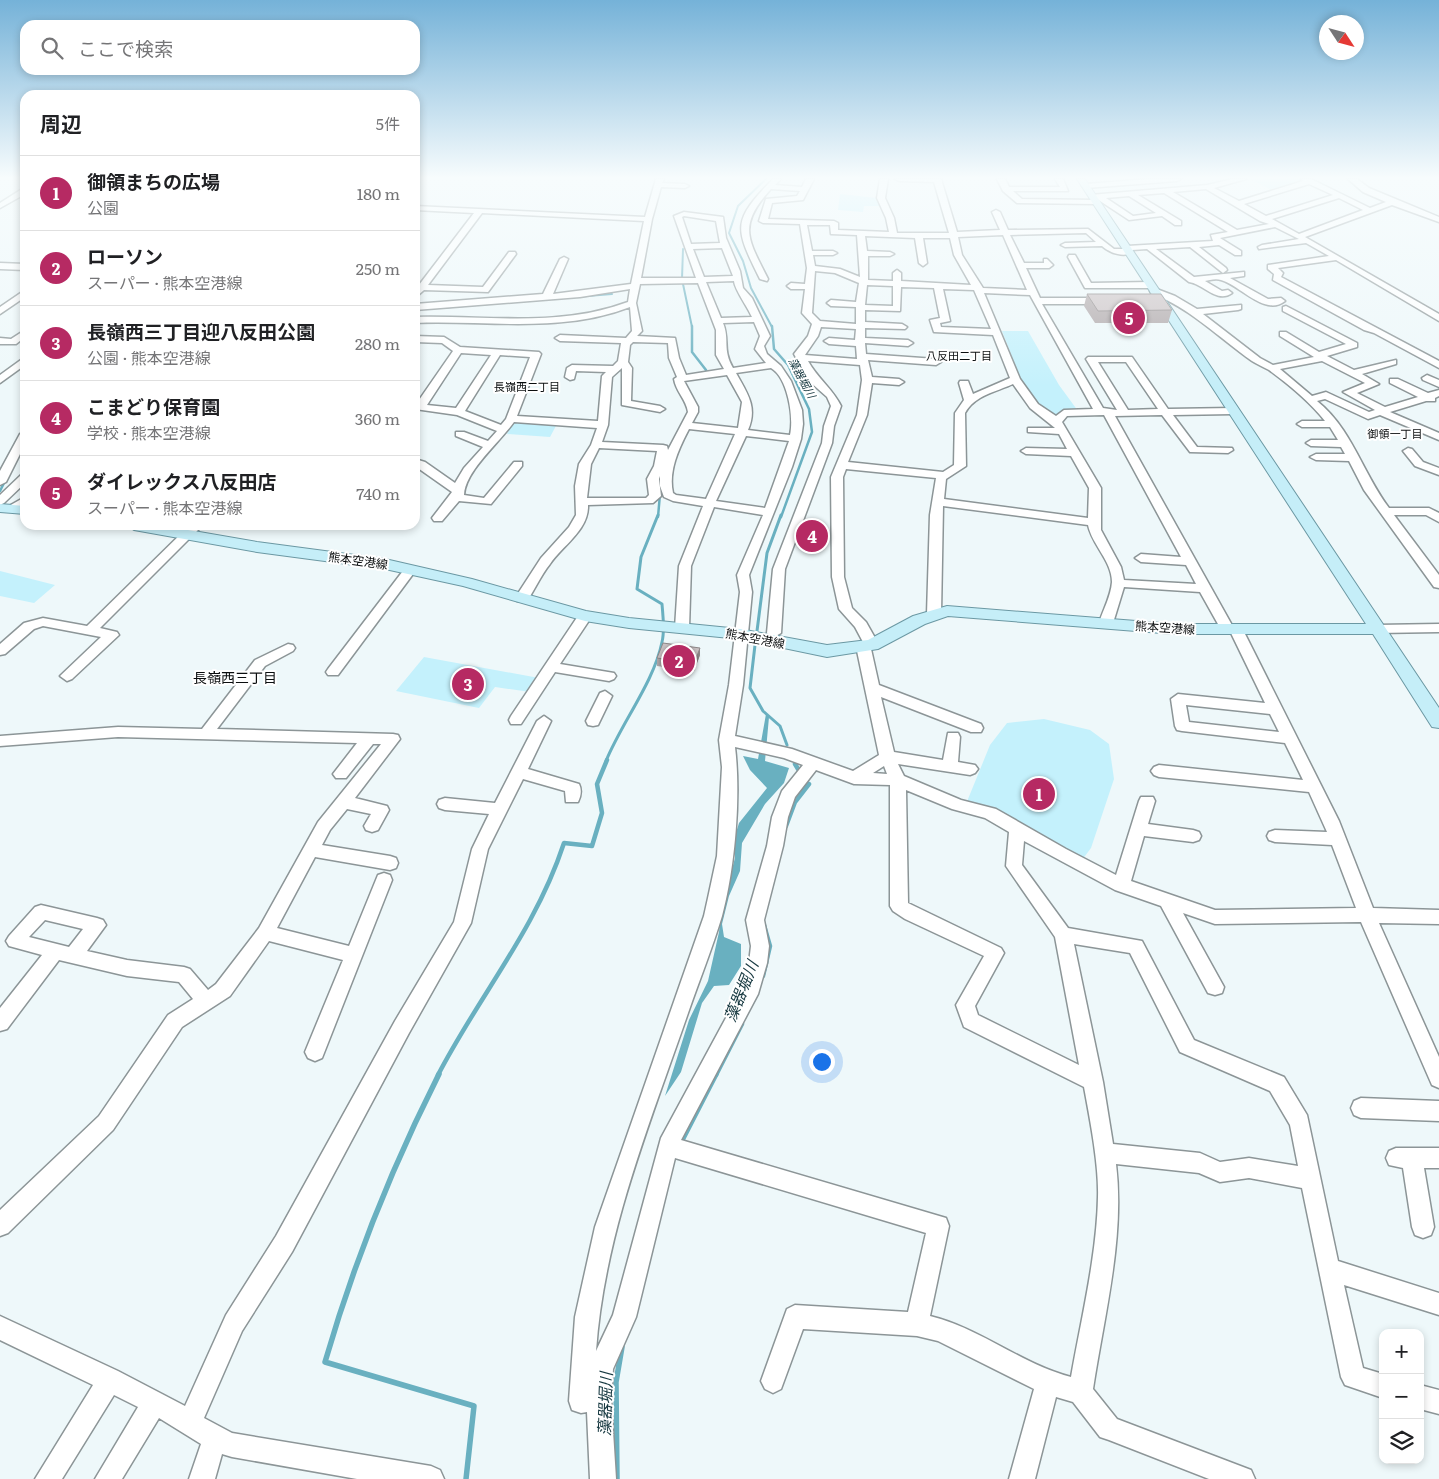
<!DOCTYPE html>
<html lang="ja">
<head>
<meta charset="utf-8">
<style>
	body { margin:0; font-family:Literata,"Noto Sans JP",serif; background:#f6f6f6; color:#202124 }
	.controls { position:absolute; right:15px; bottom:15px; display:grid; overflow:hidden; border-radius:10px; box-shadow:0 2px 8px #0003 }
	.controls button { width:45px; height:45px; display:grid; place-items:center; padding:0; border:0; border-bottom:1px solid #e0e0e0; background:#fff; color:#202124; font:25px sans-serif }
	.compass { position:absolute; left:1319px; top:15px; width:45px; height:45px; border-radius:50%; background:#fff; box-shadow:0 2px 8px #0003; rotate:126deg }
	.you { position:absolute; left:821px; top:1061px; width:18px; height:18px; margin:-12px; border:4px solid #fff; border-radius:50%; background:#1a73e8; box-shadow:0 0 0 8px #1a73e833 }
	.badge { display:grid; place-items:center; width:32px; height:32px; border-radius:50%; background:#b62a63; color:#fff; font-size:16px; font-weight:700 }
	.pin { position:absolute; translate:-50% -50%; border:2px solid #fff; box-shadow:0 1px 5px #0006 }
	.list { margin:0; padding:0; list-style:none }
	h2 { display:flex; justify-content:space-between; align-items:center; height:65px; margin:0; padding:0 20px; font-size:21px }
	h2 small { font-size:16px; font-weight:400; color:#757577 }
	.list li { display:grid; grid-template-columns:32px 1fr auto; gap:15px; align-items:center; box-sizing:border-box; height:75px; padding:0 20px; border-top:1px solid #e0e0e0 }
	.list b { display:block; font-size:19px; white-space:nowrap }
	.list p { margin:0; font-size:16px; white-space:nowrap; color:#757577 }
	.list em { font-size:16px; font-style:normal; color:#757577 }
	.icon { flex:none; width:28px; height:28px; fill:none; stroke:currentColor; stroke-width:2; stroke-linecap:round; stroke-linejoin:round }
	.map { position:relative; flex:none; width:1439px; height:1479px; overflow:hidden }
	.search { position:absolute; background:#fff; box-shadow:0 2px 8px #0003; left:20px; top:20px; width:400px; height:55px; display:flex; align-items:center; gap:12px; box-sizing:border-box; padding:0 18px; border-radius:15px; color:#757577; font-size:19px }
	.panel { position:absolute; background:#fff; box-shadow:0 2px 8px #0003; left:20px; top:90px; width:400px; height:440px; border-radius:15px }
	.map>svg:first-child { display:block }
</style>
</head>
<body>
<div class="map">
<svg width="1439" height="1479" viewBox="0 0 1439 1479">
	<rect width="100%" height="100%" fill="#eef8fa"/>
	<!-- green -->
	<path fill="#c4f1fc" d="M1250,179H1299L1303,181L1274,191Z
		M840,194L877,198L881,206H864L863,212L838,210Z
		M1002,331H1028L1059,385L1078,411L1062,412L1055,416L1036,403L1023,385Z
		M513,421L557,424L550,437L507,434Z
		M0,571L55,585L34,603L0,596Z
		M424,657L539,678L530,692L495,687L479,708L396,691Z
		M1044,719L1090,730L1109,744L1114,779L1091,848L1082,860L966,804L990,745L1007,723Z"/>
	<!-- water -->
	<path fill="#69b0c0" d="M766,714L769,717L765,761L789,768L784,783L765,804L742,843L740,871L729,896L722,924L724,937L741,944V966L729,985L714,986L702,1003L681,1072L665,1096L689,1020L708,981L719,932L722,906L735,858V836L739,823L767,788L750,770L743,756L758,759Z"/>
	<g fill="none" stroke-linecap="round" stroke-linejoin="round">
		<!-- stream-far4 -->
		<path stroke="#69b0c0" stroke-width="2" d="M766,179L738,206L729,233L743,261L751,288L772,327
			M682,279L683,249
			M683,284L692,327
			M440,308L612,294"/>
		<!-- stream-far3 -->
		<path stroke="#69b0c0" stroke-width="2.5" d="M692,326V352L706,370V374
			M772,326L774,349L788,365L809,409L812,432L781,517
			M0,491L6,479
			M658,517L660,494"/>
		<!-- stream-far2 -->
		<path stroke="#69b0c0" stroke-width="3" d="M757,631L767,553L781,515
			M755,645L750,688L763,711L780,726L787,745
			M606,761C622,722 654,682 662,642C665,630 663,617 662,604L637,589L641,557L658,515"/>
		<!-- stream-far1 -->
		<path stroke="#69b0c0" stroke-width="4.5" d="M795,764L798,769
			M786,826L795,802L809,784
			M763,976L770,946L764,925
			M438,1075C480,994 535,931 564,843L592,846L602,813L597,784L607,760
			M716,1075L742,1024"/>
		<!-- stream -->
		<path stroke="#69b0c0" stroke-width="5.5" d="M439,1074C392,1167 354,1262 325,1362L474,1406L466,1479
			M680,1144L716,1074
			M617,1479L616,1382L622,1347"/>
		<defs>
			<path id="minor" d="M656,179H664L662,183L685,184L689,186L685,188L661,187L652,219L641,278H696L674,216L684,212L723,217L726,238L740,271L743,288L752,298L770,336L764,346L767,354L781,366L791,381L802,410L803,424L801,439L792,467L749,575L752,592L743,685L735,736L792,749L853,771L879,755L856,646L863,642L855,627L839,609L832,577L831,477L857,415L862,380L860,365L808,361C817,378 833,389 841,406L834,426L832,443L785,569L781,633L774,637L767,633L773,569L822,443L824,426L831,406L827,397L809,381L794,354L808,336L812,324L802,313L805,289H791L787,286L791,283L805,284L807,268L800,224L763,223L759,221L766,199L797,196L800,191L771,189C737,226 748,239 768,279L767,281L760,279C734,227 732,221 773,179H781L775,185L802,187L806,179H814L803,200L772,203L768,219L834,221L838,223V230L889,232L886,218L877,198L880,179H888L885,198L894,218L897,233H949L934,182L899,181L895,179H941L957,232L1000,230L992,212L996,210L1000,212L1008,230L1088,229L1114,249H1124L1127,246L1213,241L1211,235L1228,232L1164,193L1138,195L1181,221V225H1175L1162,216L1129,220L1097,199H1090V195L1207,185L1233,179H1246L1214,188L1239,201L1303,181L1301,179H1311L1370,208L1386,202L1363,192L1348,179H1357L1369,188L1439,217V222L1392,205L1305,237L1439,314V321L1336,260L1278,268L1283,273L1281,277L1439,361V368L1374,333L1364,330L1273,280L1274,274L1268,269V265L1329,256L1306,243L1259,249L1258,247L1262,245L1299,239L1275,227L1220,238L1241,251V255H1235L1219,245L1199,247L1226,268L1227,270L1223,273L1190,247L1156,249L1194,277L1244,272V276L1230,278L1268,299L1281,298L1285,301C1265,317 1240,285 1221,280C1216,278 1209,280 1205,281L1222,291L1228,290L1232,293C1217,304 1204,284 1189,282L1147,249L1132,250L1133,252C1124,258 1110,253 1102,246L1065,247L1061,245L1065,243L1096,242L1086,233L1010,235L1024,263H1044V259H1047L1053,265L1049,268H1026L1040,298H1106L1110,301L1106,304H1042L1103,408L1117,410L1086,359L1088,357H1132L1168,409L1233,408L1238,411L1233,414L1173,415L1197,447L1232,448L1233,450L1228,453L1190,452L1162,415L1115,416L1233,627H1241L1243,630L1339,821L1373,908L1439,910V924L1379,923L1439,1057V1088L1432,1085L1361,922L1215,924L1183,913L1224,987L1222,993L1215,995L1208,993L1161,906L1115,890L1024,841L1022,865L1068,928L1142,941L1194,1040L1284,1077L1307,1115L1338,1261L1439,1293V1315L1344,1285L1363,1368L1383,1374V1398L1345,1385L1341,1377L1302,1188L1249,1178L1220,1182L1199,1173L1116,1164C1125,1238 1104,1316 1093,1389L1117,1419L1251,1470L1255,1479H1209L1109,1440L1100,1437L1073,1402L1056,1397L1035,1479H1009L1034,1389L938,1341L917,1336L803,1329L781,1389L773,1393L765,1389L761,1381L787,1309L795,1305L908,1312L926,1233L675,1158L636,1317L613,1369L611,1399L616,1479H590L587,1412L581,1413L572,1410L569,1401L575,1317L595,1227L704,916L708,898L717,856L722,767L719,740L729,685L740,592L737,575L763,515L714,507L691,566L689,628L687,631L682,632L675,628L679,566L703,506L673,501L664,497L660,486V476L659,479L661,496L653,503L588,505C589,530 563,545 550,564C541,575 535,589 527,601H517L515,598L541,558L569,527L576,515L575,486L579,464L591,445L597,428L514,422C499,443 465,471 464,495L484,498L514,462H522V466L491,504L459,501L442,521H434L432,518L452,492L415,466V459L425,462L455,483L464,468L483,447L456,436V432H464L488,441L497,431L457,415L415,409V403H417L453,351L442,343L415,342V336L444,337L460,347L539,352L541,354L517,416L598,421L602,376L606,372L576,371L574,379L570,380L565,377L567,368L572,365L613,366L618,361L621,343L560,341L555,338L560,335L626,338L632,331L630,307C561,334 487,320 415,323V317C487,315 559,328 628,302L630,289L580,297L415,310V304L543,294L560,259L564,257L568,259L553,294L631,284L644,221L482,213L428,285L483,287L509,252H515L516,254L488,292L424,290L417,296L415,295V284L419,285L474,213L415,210V206L645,217ZM1309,184L1333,195L1266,216L1244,204ZM1206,189L1260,221L1269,224L1237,230L1173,192ZM1129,196L1156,213L1133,216L1106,198ZM1339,198L1363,210L1299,234L1272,219ZM684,216L716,221L720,243L691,244L682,217ZM807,225H830L831,234L857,235L860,277L840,269L815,266L813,255H833L837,253L833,251H812ZM1003,235L1027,290L983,288L962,255L958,237ZM865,236L915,238L919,263L923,266L927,263L923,238H950L954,255L971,285L901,281V273L897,270L893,273V281L868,280V256H890L894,254L890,252L867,251ZM722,248L733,276L704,277L693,249ZM815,271L835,273L859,283L856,302L831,300L827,303L831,306L856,307V324L820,321L812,313ZM734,281C735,290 747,306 752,317L721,318L706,282ZM698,283L716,330V355L724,369L686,375L679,358L675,338L637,336L642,331L636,303L640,284ZM867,285L893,286V306L865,305ZM901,287L934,288L940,318L930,320L934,332L993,335L1010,378L973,394L968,381H960L959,383L964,400L955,413L954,465L943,472L848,462L867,415L872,383L899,385L904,382L899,379L872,377L868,360L936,365L941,362L936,359L866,354L865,343L908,346L913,343L908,340L865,338V328L905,329L907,327L902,324L865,322V310L900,311ZM943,289L974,290L991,329L941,327L940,323L950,321ZM984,293L1030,295L1093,409L1064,410L1056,416L1038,404L1020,379ZM754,322L760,336L755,349L766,363L733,368C722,349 730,340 723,323ZM821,327L856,329L855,340L829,338L824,341L829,344L856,346L857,359L805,355L818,336ZM633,342L668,343L669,358L677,377L674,379C676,392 686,399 688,412L668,450L667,446L663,445L602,442L608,425L612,377L622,368V405L660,412L665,409L660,406L631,401L632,368L628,362L630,345ZM461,353L491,355L456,408L427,405ZM500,355L530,357L506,419L501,425L465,411ZM1098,362H1126L1158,409L1128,410ZM771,368C788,378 794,417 790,435L748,430C758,407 747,393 736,373ZM727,375L742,402L738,428L692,423L698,412V407L684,381ZM1013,384L1030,408L1055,428H1028V432L1059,434L1067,449L1026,448L1021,451L1026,454L1071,456L1089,488L1088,518L944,499L946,479L966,466L965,413C975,395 996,392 1013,384ZM1104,415L1181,557L1141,554L1135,558L1141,562L1186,565L1196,584L1124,580L1121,567L1101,530V488L1062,422L1067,416ZM689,429L735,434L706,499L676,495L673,493C668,471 679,448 689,429ZM746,436L789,441L765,508L716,501ZM599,448L657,451L654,466L647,479L649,495L646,498H587L591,464ZM846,469L936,478L930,515L927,614L929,617H939L941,614L943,506L1088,525C1092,545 1112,561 1112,582C1111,596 1103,610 1099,623L1101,626H1111L1113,623L1124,587L1200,592L1223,633H1231L1265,703L1178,694L1171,699L1175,726L1177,730L1182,731L1285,743L1303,780L1159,765L1154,767L1151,771L1154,775L1159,777L1309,792L1327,832L1275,830L1269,832L1267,836L1269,840L1275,842L1332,845L1356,908L1215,910L1131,881L1144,836L1193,842L1199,840L1201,836L1199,832L1193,830L1148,824L1155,801L1153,797H1141L1139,801L1116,875L1066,849L996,809L961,800L904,776L898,764L970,775L975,773L978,769L975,765L958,762L960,737L958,733H948L943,760L894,752L881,697L971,732H981L983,728L981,724L879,685L871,649L877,648L879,645L866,622L852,608L844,577L843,477ZM1186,705L1270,714L1279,732L1189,722ZM735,747L784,758L803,765L782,791L772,817L767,846L746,920L751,946L749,963L740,992L661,1138L613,1315L596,1351C604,1234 650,1123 688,1013C699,981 712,949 722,916C735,868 741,797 735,747ZM884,766L887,774L873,773ZM816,770L854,784L890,785V906L893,911L905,919L984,956L956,1005L964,1027L1084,1087C1090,1119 1099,1165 1098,1197C1097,1255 1081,1320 1071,1377C1021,1364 980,1328 930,1316L949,1226L946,1218L681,1140L758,994L767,963L769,946L764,920L783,846L788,817L795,797ZM906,790L952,809L985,818L1009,832L1006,866L1055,937L1079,1065L978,1015L975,1006L1004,953L1001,948L908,903ZM1074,944L1130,953L1180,1052L1270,1091L1290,1125L1298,1166L1249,1158L1220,1162L1200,1153L1113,1144L1103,1082Z
				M997,179H1005L1009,187H1060L1055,179H1063L1068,191H1013L1022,199L1096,200L1100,202L1096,204L1017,203L1003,191Z
				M1149,179H1181L1177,181L1086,188L1082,186L1086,184Z
				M22,189H25V194L0,208V203Z
				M1069,255H1075L1091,283L1150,282L1154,285L1150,288H1085L1068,257Z
				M0,263L25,264V270L0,269Z
				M1154,288L1175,296L1197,309L1241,305V309L1238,310L1203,314L1260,358L1273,365L1314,357L1280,336V332H1286L1319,352L1346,344L1283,311V307L1286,306L1357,343V347L1327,356L1354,370L1396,360V364L1362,374L1379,384L1357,393L1385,407L1418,397L1390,383V379H1398L1428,393L1439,390V396L1435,398V401H1426L1390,412L1439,433V440L1380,415L1368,419L1325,399L1317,401C1352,429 1362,472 1389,508H1429L1439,513V522L1426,515H1394L1439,575V588L1434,587L1364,490L1349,461L1316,460L1310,457L1316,454H1345L1341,447L1311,446L1306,443L1311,440H1338L1330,427H1302L1297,424L1302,421H1325C1310,402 1288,384 1269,370C1263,367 1257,364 1252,361C1218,337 1190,308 1151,293L1150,291ZM1322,361L1365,383L1343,392L1375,410L1369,412L1326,392L1312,396L1280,369Z
				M25,290V297L0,314V307Z
				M25,330V337L16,344H0V338L11,339Z
				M25,357V365L0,383V375Z
				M1427,375L1439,380V387L1423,380L1422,378Z
				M25,431V444L6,482L0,485V471L20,434Z
				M1408,448L1412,449L1423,462L1439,468V475L1415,466L1403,451Z
				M25,474V483L4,503L0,505V495L21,475Z
				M25,497V505L17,510H9V506Z
				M190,525H203L100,628L117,632L119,635L72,679L67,681L60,676L101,637L43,626L34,629L5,654L0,655V644L24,623L43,618L87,626Z
				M410,566L416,570L338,675H328L326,672L328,669L406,567Z
				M585,612L592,616L560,664L614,673L616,676L614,679L609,681L555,672L521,724H511L509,720L511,716L580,613Z
				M1439,624V632L1377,633L1370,629L1377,625Z
				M288,644L293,645L295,648L293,651L265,666L217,729L393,734L398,735L400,739L355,798L387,806L389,810L378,830L372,832L366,830L364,826L371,814L347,809L330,830L322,845L390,856L396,858L398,863L396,868L390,870L315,857L277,928L349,946L378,875L384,873L390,875L392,880L322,1058L315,1061L308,1058L305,1052L343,960L269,941L230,996L182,1027L113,1130L8,1233L0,1236V1210L99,1116L168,1015L193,999L179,982L127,976L59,960L7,1029L0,1031V1008L42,955L9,946L6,941L9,936L35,907L41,905L97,918L103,920L106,925L87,951L127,960L184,967L190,969L208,990L216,984L259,928L318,822L381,744H373L346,778H336L333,774L357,743L118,737L0,746V736L118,727L202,729L255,660ZM45,920L83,929L69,947L29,937Z
				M605,691L612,696L598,725L593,726L588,725L586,721L600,693Z
				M544,716L551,721L528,769L579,784C582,790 581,796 578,802H566L565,791L523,779L488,849L471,923L409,1033L292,1252L242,1331L204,1418L232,1433L431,1466L440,1470L444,1479H357L232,1457L222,1454L215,1479H189L201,1444L159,1418L122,1479H95L138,1407L114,1395L62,1479H35L93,1385L0,1340V1316L118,1371L185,1406L226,1315L276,1236L395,1021L454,922L472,849L489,814L445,810L439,808L437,804L439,800L445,798L495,803L537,721Z
				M1361,1098L1439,1101V1121L1361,1118L1354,1115L1351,1108L1354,1101Z
				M1396,1148H1439V1168H1424L1434,1227L1431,1235L1423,1238L1415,1235L1412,1227L1403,1168L1389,1165L1386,1158L1389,1151Z
				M1420,1385L1439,1390V1414L1420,1409Z"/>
			<path id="major" d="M1077,179H1085L1439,708V728L1432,727L1373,634H1174L948,616L925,624L878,649L827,657L740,639L629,628L585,621L463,586L385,569L257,552L134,530L126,525H159L257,542L385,559L472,579L586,611L629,618L740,629L827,645L868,640L913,616L947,606L1174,624H1366Z
				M0,504L25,506V514L0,512Z"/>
		</defs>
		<!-- minor casing -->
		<use href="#minor" stroke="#8c9597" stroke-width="3"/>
		<!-- major casing -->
		<use href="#major" stroke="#6b98a3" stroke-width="2"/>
		<!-- minor -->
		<use href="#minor" fill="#fff" fill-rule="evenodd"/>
		<!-- major -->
		<use href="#major" fill="#c5eef8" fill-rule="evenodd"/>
	</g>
	<!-- wall -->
	<path fill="#afa7a9" d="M1087,294L1172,310L1168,323H1095L1084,306Z
		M700,648V655L694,671L657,666V658Z"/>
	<!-- shaded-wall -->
	<path fill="#8e8889" d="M700,648V655L694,671V664Z"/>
	<!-- building -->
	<path fill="#cbc2c4" stroke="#8e8889" d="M1087,294H1161L1172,310L1098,311Z
		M663,643L700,648L694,664L657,658Z"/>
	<!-- sky -->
	<linearGradient id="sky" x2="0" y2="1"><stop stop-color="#75b2d8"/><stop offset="0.46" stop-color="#f7fcfd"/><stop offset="1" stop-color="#f7fcfd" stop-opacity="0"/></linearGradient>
	<rect width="1439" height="386" fill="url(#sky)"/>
	<g text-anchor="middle" stroke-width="4" stroke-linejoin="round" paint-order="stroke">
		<!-- far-neighbourhood labels -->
		<g font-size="11" fill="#0b0e0f" stroke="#fff">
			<text x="959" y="360">八反田二丁目</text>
			<text x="527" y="391">長嶺西二丁目</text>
			<text x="1395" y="438">御領一丁目</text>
		</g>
		<!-- far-water labels -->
		<g font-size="11" font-style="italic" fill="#163840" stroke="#fff">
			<text transform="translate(802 378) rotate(62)" y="4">藻器堀川</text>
		</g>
		<!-- street labels -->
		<g font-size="12" fill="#0b0e0f" stroke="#fff">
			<text transform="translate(358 561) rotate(8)" y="4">熊本空港線</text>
			<text transform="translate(1165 628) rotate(4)" y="4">熊本空港線</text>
			<text transform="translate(755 639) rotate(11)" y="4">熊本空港線</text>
		</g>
		<!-- neighbourhood labels -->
		<g font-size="14" fill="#0b0e0f" stroke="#fff">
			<text x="235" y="683">長嶺西三丁目</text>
		</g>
		<!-- near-water labels -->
		<g font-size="16" font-style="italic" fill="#163840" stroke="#fff">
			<text transform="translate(741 991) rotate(-68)" y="6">藻器堀川</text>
			<text transform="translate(605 1404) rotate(-88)" y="6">藻器堀川</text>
		</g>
	</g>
</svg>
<div class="controls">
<button>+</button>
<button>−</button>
<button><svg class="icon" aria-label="layers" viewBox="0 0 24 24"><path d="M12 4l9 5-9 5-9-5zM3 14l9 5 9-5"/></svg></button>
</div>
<svg class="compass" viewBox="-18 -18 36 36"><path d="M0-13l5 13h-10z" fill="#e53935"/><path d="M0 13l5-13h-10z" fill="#757577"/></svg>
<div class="you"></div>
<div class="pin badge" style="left:1039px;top:794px">1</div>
<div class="pin badge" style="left:679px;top:661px">2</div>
<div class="pin badge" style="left:468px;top:684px">3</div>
<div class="pin badge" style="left:812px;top:536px">4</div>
<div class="pin badge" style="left:1129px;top:318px">5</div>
<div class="search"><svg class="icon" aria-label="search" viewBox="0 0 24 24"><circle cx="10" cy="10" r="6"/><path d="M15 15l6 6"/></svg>ここで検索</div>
<section class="panel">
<h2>周辺<small>5件</small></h2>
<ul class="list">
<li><span class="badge">1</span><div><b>御領まちの広場</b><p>公園</p></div><em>180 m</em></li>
<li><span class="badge">2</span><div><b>ローソン</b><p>スーパー · 熊本空港線</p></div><em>250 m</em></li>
<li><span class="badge">3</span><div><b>長嶺西三丁目迎八反田公園</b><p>公園 · 熊本空港線</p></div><em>280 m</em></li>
<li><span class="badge">4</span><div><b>こまどり保育園</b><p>学校 · 熊本空港線</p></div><em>360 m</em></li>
<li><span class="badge">5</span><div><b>ダイレックス八反田店</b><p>スーパー · 熊本空港線</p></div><em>740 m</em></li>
</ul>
</section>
</div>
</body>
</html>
